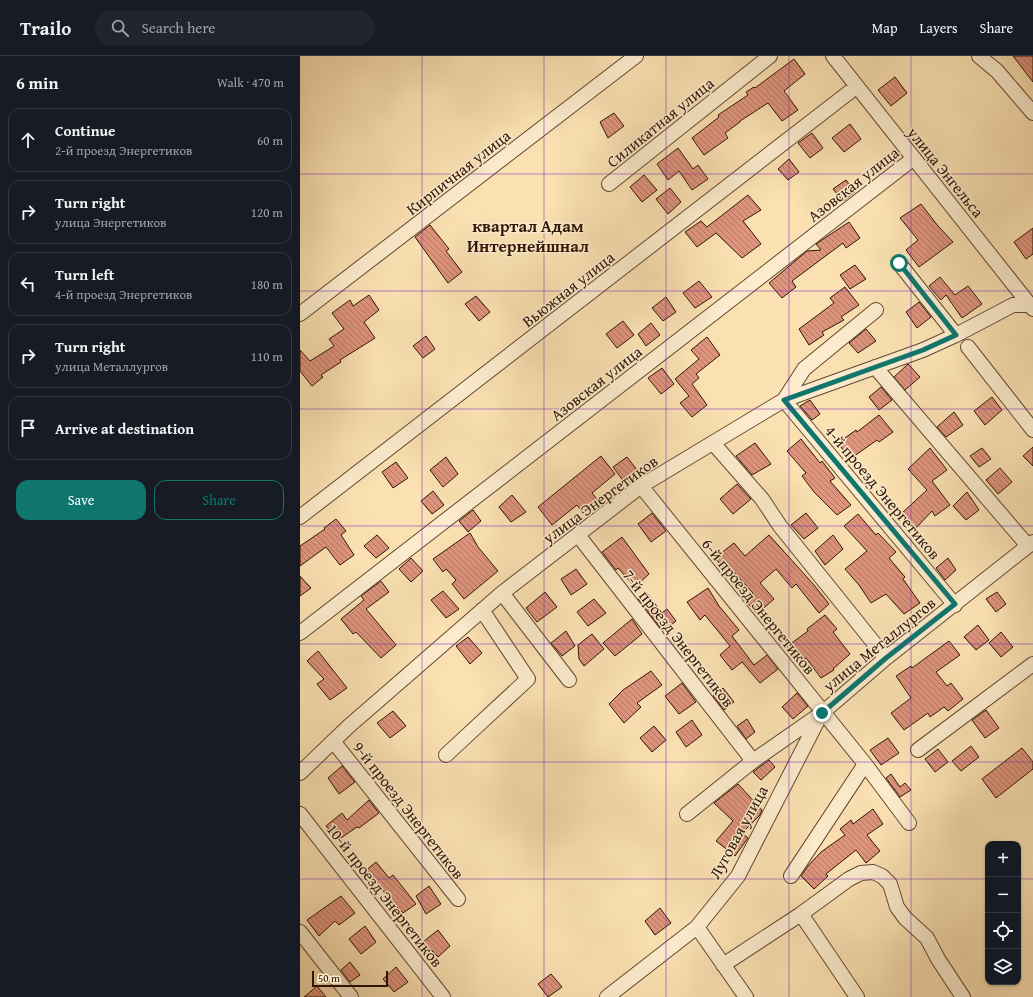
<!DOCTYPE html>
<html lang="en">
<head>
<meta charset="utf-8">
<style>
	body { margin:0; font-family:"Gentium Book Plus",serif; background:#20242c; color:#f1f3f6 }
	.controls { position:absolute; right:12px; bottom:12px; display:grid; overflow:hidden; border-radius:8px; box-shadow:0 1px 3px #0004 }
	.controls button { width:36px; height:36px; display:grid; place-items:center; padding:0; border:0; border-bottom:1px solid #363941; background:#171b24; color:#f1f3f6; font:20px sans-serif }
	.scale { position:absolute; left:12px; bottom:10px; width:76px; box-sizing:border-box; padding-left:4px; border:2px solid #321505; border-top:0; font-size:11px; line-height:14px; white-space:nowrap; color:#321505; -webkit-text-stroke:3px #fceccd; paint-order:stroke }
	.stop { position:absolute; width:12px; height:12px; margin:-9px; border:3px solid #0f766e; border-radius:50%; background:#fff }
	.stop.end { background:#0f766e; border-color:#fff; box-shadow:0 1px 4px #0008 }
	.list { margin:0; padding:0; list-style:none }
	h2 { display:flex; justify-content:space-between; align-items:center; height:52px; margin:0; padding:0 16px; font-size:17px }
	h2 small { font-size:13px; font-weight:400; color:#9ea1a6 }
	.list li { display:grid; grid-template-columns:26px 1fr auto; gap:12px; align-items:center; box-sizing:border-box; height:64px; margin:0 8px 8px; padding:0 8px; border:1px solid #363941; border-radius:12px }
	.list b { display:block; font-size:15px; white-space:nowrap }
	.list p { margin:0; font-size:13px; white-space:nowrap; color:#9ea1a6 }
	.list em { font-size:13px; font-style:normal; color:#9ea1a6 }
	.actions { display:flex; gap:8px; padding:12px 16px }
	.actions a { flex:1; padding:9px 0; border:1px solid #0f766e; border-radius:12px; text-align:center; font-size:14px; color:#0f766e }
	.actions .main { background:#0f766e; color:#fff }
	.icon { flex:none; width:22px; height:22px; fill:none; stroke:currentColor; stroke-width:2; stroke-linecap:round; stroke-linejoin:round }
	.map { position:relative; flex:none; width:733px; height:941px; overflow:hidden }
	header { display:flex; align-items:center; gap:24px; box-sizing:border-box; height:56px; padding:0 20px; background:#171b24; border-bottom:1px solid #363941 }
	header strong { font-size:19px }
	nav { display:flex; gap:22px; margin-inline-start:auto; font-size:14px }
	.search { width:280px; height:36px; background:#20242c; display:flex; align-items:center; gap:10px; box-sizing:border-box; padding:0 14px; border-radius:22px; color:#9ea1a6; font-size:15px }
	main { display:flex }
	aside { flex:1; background:#171b24 }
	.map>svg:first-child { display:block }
</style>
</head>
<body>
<header>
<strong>Trailo</strong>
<div class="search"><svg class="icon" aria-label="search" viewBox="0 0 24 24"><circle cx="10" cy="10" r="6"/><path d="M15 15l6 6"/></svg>Search here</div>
<nav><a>Map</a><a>Layers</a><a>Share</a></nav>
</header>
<main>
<aside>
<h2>6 min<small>Walk · 470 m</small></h2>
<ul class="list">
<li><svg class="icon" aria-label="ahead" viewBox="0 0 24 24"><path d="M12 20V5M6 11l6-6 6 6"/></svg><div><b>Continue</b><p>2-й проезд Энергетиков</p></div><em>60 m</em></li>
<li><svg class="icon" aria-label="right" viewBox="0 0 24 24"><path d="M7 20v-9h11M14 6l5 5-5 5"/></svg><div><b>Turn right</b><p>улица Энергетиков</p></div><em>120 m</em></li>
<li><svg class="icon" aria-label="left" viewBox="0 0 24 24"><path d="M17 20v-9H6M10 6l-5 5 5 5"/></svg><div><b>Turn left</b><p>4-й проезд Энергетиков</p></div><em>180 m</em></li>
<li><svg class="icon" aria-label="right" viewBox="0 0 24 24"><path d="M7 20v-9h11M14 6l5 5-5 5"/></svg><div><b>Turn right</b><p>улица Металлургов</p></div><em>110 m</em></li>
<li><svg class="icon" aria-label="arrive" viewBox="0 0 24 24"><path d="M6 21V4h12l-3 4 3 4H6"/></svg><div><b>Arrive at destination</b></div></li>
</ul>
<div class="actions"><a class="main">Save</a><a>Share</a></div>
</aside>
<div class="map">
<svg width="733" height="941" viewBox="0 0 733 941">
	<defs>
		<pattern id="building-back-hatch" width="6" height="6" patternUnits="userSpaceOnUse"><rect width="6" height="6" fill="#de947d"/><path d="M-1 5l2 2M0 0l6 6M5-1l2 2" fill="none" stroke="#b57864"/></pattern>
	</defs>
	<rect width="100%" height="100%" fill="#fbe1b2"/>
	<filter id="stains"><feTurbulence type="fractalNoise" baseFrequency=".005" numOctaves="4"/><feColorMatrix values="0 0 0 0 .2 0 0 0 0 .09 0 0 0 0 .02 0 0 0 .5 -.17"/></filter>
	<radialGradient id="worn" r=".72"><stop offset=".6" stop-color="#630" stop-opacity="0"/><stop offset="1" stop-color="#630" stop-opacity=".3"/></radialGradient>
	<!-- building -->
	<path fill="url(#building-back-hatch)" stroke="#321505" d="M713,0H733V26Z
		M494,3L505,18L484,35L498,54L482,65L468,47L440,65V66L425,77L428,82L404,99L392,82L419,61L418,59L448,39L446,36L454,31L455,32Z
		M595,21L607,37L591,50L578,34Z
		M314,57L324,70L308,82L300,66Z
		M550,68L561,83L544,96L532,82Z
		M512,77L523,92L510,102L498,87Z
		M378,92L393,113L398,109L408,123L392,134L379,115L368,124L357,108Z
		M489,103L499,116L488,124L478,113Z
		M344,119L357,134L342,146L330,131Z
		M546,124L555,136L543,145L533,133Z
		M370,132L381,146L368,158L356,143Z
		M448,139L461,154L443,165L461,188L442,202L416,177L397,191L385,176L401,165L407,171Z
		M621,148L638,170L653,186L619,211L606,194L618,184L600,162Z
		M549,166L560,182L546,192L543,187L492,225L496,231L482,242L469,227L507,195L521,194L516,188Z
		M130,169L149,193L146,195L162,216L148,227L115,181Z
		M733,172V198L726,203L714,186Z
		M555,209L566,223L550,233L540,219Z
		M640,221L655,239L668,230L682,248L662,262L646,239L641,244L629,230Z
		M399,225L412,241L395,252L383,237Z
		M545,231L559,249L541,261L544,264L522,276L524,279L509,289L499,273L534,247L530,242Z
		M69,239L79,254L64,266L75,282L40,304L41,306L21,319L23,321L12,330L0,315V294L10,305L34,290L29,283L44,273L32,257L50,244L53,250Z
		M176,240L190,256L179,265L165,248Z
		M366,241L376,256L363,265L352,252Z
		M619,246L631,261L617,272L606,256Z
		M323,265L334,279L317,292L306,278Z
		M351,267L360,279L346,290L338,278Z
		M566,273L576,285L558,297L549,287Z
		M126,280L135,293L123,302L113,290Z
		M407,281L420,299L396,318L399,322L392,328L407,349L392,361L380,347L389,340L375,323L399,303L391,294Z
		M608,308L620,321L605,334L594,321Z
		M362,312L374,328L361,338L348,322Z
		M581,331L592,344L579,354L569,341Z
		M692,341L702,354L685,369L674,355Z
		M510,344L520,358L512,364L500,350Z
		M654,356L663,369L646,381L637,371Z
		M579,359L593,376L579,386L577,384L550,403L538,387L556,374L557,376Z
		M501,383L520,407L522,405L535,422L530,425L551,449L537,459L514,436L502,420L506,417L487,395Z
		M455,387L471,408L452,419L436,400Z
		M733,391V410L723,400Z
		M630,392L647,414L632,425L650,449L635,460L632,455L616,472L602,457L627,434L608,413Z
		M682,392L691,403L679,411L670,400Z
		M301,400L315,418L292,437L300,447L283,457L277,449L252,469L238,451Z
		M146,401L158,418L143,431L130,414Z
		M327,401L341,419L327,430L313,411Z
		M96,406L108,422L93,432L82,416Z
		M700,412L712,426L698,438L686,424Z
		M437,428L451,443L433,458L420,443Z
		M133,435L144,449L132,458L121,445Z
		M667,436L679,454L666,464L653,450Z
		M212,439L226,456L211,466L199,451Z
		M173,454L181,465L168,476L159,465Z
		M352,457L366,475L351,486L338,468Z
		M506,457L518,472L504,483L491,469Z
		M558,458L576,479L578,477L596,496L589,502L605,521L603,523L620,547L604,558L586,538L571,547L559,529L545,513L567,495L544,470Z
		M36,463L46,475L41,479L54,499L40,509L26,491L0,510V490L25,473L24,472Z
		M170,477L178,491L198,515L164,543L152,528L156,524L146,513L143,516L133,503Z
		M77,479L89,492L76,502L64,490Z
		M469,479L514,529L529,548L519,557L496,528L492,532L476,513L460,527L474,543L457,558L445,544L453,537L430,512L426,515L415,502L434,487L445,500Z
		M533,479L543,493L525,509L515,495Z
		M322,481L349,518L335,531L318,512L316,514L302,496Z
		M111,502L123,515L111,526L99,513Z
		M648,502L656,514L645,524L636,512Z
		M276,513L287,528L271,539L261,523Z
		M0,520L11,532L0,540Z
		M81,525L89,536L66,553L96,589L81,602L56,576L53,578L41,563L64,544L61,540Z
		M408,532L419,550L439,574L432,580L454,609L467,599L478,613L460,627L442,606L432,614L420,599L430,590L405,559L400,564L387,546Z
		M143,535L159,553L146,562L131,544Z
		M245,536L257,551L237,566L226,552Z
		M346,536L362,557L367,553L376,565L363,575L338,543Z
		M697,536L706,548L696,556L686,543Z
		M294,543L306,557L288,570L277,556Z
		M525,559L537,573L533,576L550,598L533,613L534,614L521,622L506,602L498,608L485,592L508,575L507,573Z
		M332,563L342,578L315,600L303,587Z
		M678,569L689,584L676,594L664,581Z
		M266,575L275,590L262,600L251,587Z
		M701,576L713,591L701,601L689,587Z
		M292,578L304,593L284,610L279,603L278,589Z
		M168,581L182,597L170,608L156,590Z
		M649,585L660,599L636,616L647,630L651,627L663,643L648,655L644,651L630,661L628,657L604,674L591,657L611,642L596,620L611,610L612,612Z
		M18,595L47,632L30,644L17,628L24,623L7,605Z
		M351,615L362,629L337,647L341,651L324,667L309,648L323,634Z
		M382,627L396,646L379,658L365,640Z
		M423,632L434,646L424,654L413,640Z
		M497,637L508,650L493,663L482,651Z
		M686,654L699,672L685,682L672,664Z
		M93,655L106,670L90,682L77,667Z
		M447,663L455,676L446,683L437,670Z
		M392,664L402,679L386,691L376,676Z
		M354,670L366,684L352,696L340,682Z
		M588,682L599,697L581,709L570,694Z
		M671,690L679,701L661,715L652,705Z
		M722,692L733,706V713L696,742L682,723Z
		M638,693L648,706L635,716L625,703Z
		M469,704L475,711L461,724L453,716Z
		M42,710L55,726L39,738L28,722Z
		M591,718L600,731L605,727L611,734L600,741L586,722Z
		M438,728L462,754L460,759L442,777L448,782L435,800L416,785L433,765L414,747Z
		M69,744L79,757L59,772L57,771L38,784L26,770L42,757L47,764Z
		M573,753L583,768L567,779L580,795L566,807L556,794L526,818L528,820L514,833L501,820L508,810L521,796L545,779L540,773L551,764L553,768Z
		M76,806L89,822L93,819L116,848L103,857L89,843L77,826L75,828L64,816Z
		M129,830L141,848L126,858L116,840Z
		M41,840L55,857L39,869L35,865L19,880L7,864Z
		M360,852L371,867L355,879L345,865Z
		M65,870L76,886L61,898L49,883Z
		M138,874L150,890L138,901L123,886Z
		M50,906L60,919L50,926L41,914Z
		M96,911L108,926L94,936L83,923Z
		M251,918L262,931L248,941L238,928Z
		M17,930L26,941H4Z"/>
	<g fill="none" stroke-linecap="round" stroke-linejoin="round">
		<defs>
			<path id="minor" d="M533,0L733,253
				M679,0L697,15L733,57
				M309,128L470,0
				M599,207L656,279
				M576,254L504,313L484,344L655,549
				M0,258L336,0
				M668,291L733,374
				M575,311L728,490
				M413,387L462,443L480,470L586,602
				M341,430L565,708L609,767
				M0,461L556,31
				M278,479L453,705
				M202,537L269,624
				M0,577L614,102
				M33,685L158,843
				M618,694L733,608
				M146,699L228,623L182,554
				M0,717L49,670L202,537L341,430L484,344L623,294L656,279L713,249H733
				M0,758L143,941
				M387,758L453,705L522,657L586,602L733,486
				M491,820L565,708
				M501,858L557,941
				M397,871L446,941
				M0,876L51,941
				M423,909L501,858L549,823L561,817L573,816L582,820L590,828L597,851L605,862L627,882L638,903L663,941
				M307,941L397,871L438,820L520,660"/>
		</defs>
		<!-- minor casing -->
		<use href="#minor" stroke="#644830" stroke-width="16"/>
		<!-- minor -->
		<use href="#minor" stroke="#fceccd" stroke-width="14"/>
	</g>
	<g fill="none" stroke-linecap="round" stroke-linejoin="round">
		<!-- route -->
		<path stroke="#0f766e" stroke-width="5" d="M522,657L586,602L655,548L484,344L623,294L656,279L599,207"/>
	</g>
	<!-- grid -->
	<path fill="none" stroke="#7b2cbf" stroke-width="1" stroke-opacity="0.55" d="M122,0V941M244,0V941M366,0V941M489,0V941M611,0V941M0,118H733M0,235H733M0,353H733M0,470H733M0,588H733M0,706H733M0,823H688M718,823H733"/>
	<g text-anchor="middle" stroke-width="3" stroke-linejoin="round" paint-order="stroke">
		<!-- street labels -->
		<g font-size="16" fill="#321505" stroke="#fceccd">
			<text transform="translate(360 66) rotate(-39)" y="6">Силикатная улица</text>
			<text transform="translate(158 116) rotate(-38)" y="6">Кирпичная улица</text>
			<text transform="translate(646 116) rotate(51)" y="6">улица Энгельса</text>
			<text transform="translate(553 128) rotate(-38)" y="6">Азовская улица</text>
			<text transform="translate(268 233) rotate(-38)" y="6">Вьюжная улица</text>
			<text transform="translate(296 327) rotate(-38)" y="6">Азовская улица</text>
			<text transform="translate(583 436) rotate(50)" y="6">4-й проезд Энергетиков</text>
			<text transform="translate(300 443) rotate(-36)" y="6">улица Энергетиков</text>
			<text transform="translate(459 550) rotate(51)" y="6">6-й проезд Энергетиков</text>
			<text transform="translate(379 582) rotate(52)" y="6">7-й проезд Энергетиков</text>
			<text transform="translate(579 588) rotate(-39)" y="6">улица Металлургов</text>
			<text transform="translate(109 754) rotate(52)" y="6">9-й проезд Энергетиков</text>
			<text transform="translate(438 776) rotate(-61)" y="6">Луговая улица</text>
			<text transform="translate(85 839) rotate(52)" y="6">10-й проезд Энергетиков</text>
		</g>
		<!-- neighbourhood labels -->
		<g font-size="17" font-weight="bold" fill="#321505" stroke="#fceccd">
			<text x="228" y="176">квартал Адам<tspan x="228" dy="20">Интернейшнал</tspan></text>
		</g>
	</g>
	<rect width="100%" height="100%" filter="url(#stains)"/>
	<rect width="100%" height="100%" fill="url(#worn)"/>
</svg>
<div class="controls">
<button>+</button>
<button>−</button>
<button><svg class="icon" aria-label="locate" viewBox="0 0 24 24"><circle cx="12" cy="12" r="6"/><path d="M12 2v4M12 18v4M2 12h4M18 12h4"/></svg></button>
<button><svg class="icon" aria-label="layers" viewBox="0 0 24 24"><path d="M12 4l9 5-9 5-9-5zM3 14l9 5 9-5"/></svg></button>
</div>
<div class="scale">50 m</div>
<div class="stop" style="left:599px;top:207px"></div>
<div class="stop end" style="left:522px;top:657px"></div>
</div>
</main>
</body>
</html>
